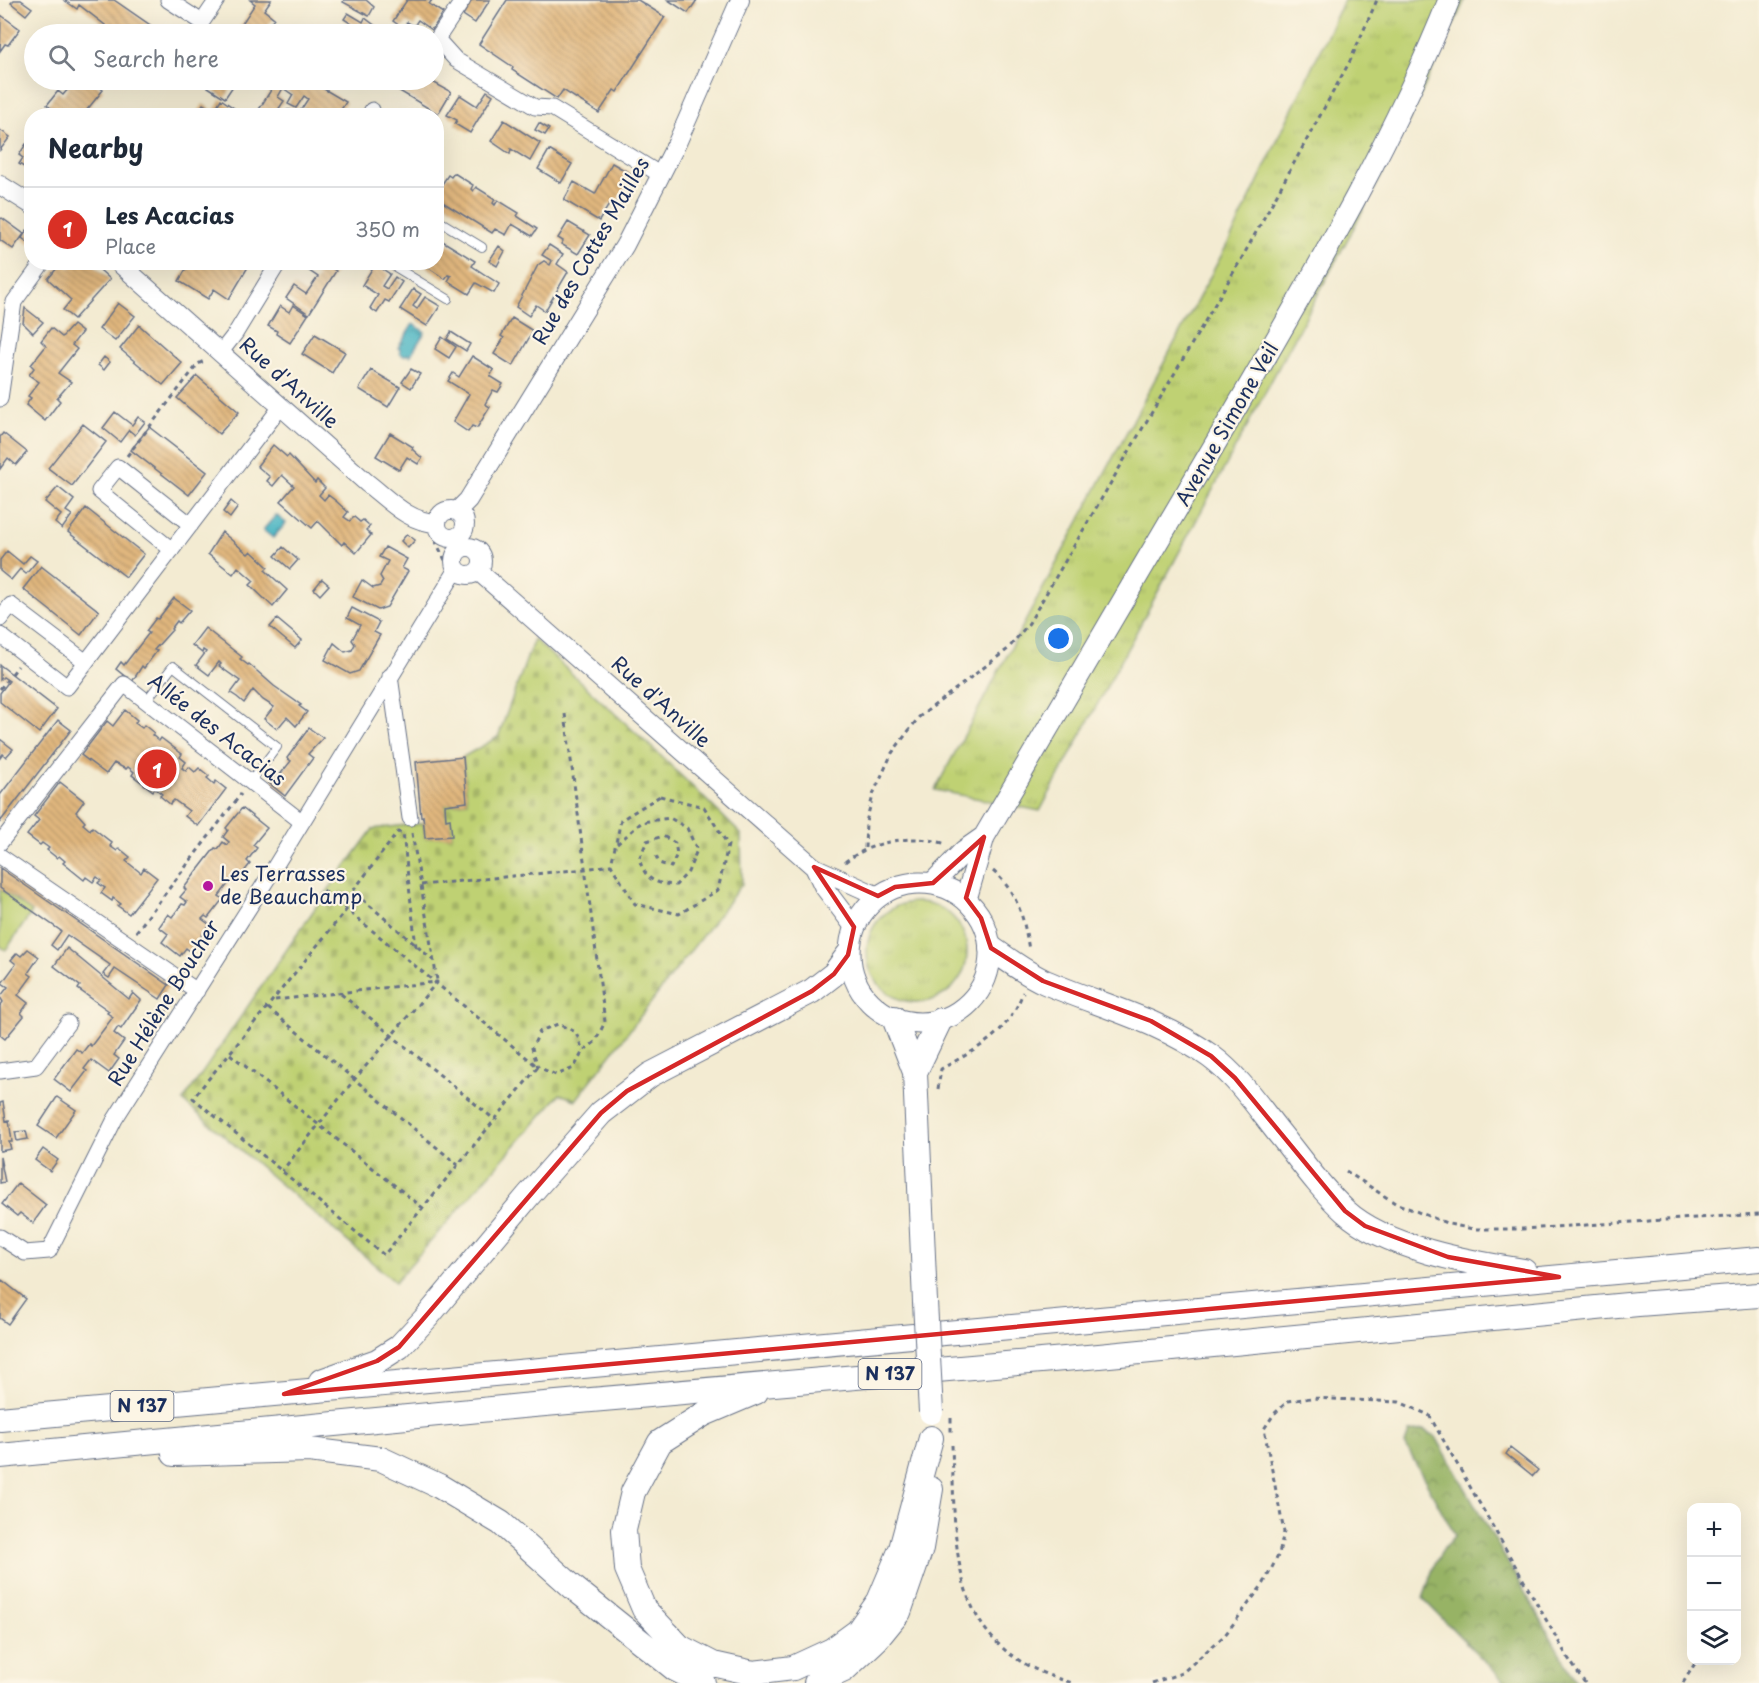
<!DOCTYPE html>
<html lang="en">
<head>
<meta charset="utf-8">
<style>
	body { margin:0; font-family:"Playpen Sans",sans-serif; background:#f6f6f7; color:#1f2937 }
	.controls { position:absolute; right:18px; bottom:18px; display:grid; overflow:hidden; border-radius:12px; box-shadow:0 6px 24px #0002 }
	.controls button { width:54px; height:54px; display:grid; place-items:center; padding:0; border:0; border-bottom:2px solid #e0e1e3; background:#fff; color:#1f2937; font:30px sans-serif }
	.you { position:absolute; left:1059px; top:639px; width:21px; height:21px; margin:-15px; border:4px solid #fff; border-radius:50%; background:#1a73e8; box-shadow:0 0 0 9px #1a73e833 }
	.badge { display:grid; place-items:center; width:39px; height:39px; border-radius:50%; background:#d93025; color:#fff; font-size:20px; font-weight:700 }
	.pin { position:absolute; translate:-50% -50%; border:3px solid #fff; box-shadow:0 2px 6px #0006 }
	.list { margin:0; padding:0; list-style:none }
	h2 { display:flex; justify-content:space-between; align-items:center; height:78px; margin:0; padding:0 24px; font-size:26px }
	h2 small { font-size:20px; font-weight:400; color:#747a83 }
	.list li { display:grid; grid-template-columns:39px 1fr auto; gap:18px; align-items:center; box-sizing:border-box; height:84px; padding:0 24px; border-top:2px solid #e0e1e3 }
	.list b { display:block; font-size:22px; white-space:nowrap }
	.list p { margin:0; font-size:20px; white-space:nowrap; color:#747a83 }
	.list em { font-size:20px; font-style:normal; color:#747a83 }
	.icon { flex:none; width:33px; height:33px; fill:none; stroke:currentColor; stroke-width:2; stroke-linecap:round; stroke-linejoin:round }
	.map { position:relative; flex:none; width:1759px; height:1683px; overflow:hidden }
	.search { position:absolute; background:#fff; box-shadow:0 6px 24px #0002; left:24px; top:24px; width:420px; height:66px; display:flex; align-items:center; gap:15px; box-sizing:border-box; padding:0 21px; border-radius:33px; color:#747a83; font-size:22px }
	.panel { position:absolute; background:#fff; box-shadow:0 6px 24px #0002; left:24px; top:108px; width:420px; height:162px; border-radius:24px }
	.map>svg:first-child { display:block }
</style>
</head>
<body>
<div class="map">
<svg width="1759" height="1683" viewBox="0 0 1759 1683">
	<defs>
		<pattern id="grass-tufts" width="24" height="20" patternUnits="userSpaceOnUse" patternTransform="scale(1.5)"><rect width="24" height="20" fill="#bfd173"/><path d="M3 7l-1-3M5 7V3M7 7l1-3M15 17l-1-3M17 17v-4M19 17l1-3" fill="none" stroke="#a4b466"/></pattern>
		<pattern id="forest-crowns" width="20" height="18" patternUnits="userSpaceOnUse" patternTransform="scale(1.5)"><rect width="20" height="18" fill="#97b365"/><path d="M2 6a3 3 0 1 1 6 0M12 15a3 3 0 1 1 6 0" fill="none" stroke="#7a9256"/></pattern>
		<pattern id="cemetery-stones" width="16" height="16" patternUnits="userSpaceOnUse" patternTransform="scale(1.5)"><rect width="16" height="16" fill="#bfd173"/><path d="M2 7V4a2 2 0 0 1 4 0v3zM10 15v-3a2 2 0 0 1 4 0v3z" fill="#a4b466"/></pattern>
		<pattern id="water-ripples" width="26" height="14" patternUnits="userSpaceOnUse" patternTransform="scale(1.5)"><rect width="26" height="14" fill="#47b4c2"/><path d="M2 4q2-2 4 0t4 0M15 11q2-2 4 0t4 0" fill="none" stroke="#3a93a1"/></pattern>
		<pattern id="building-back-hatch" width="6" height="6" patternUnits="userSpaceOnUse" patternTransform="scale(1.5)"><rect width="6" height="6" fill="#e1b77e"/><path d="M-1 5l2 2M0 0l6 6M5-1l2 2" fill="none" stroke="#b6956a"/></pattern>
	</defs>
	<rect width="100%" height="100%" fill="#fcf5e5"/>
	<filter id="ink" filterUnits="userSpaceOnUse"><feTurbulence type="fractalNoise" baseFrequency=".0167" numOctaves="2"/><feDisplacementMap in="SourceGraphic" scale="12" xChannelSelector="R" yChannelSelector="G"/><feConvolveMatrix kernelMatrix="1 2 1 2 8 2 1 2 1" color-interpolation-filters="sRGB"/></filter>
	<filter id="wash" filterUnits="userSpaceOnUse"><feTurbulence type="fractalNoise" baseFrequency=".008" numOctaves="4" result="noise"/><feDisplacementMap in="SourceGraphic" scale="24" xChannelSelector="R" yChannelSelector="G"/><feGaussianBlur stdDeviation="1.35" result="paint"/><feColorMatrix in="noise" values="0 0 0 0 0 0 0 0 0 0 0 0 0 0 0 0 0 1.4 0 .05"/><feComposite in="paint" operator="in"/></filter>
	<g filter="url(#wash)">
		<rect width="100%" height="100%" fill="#f3ebd2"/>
		<!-- grass -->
		<path fill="url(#grass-tufts)" stroke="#6d8068" stroke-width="1.5" d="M1344,0H1465L1389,162L1040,811L935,790L1235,230Z
			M867 952a50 50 0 1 1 100 0a50 50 0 1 1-100 0Z"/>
		<!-- forest -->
		<path fill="url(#forest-crowns)" stroke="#597162" stroke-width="1.5" d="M1425,1430L1436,1437L1577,1683H1506L1423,1599C1430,1575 1437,1553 1455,1535L1405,1444L1409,1432Z"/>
		<!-- cemetery -->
		<path fill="url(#cemetery-stones)" stroke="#6d8068" stroke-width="1.5" d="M534,639L661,756L741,834L742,884L576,1100L560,1094L395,1282L183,1101L318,904L373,829L423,823L426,838L452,835L450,820H446L445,805L467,802L463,757L498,737Z"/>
		<!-- garden -->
		<path fill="#bfd173" stroke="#6d8068" stroke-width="1.5" d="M0,889L32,912L6,950L0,946Z"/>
		<!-- water -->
		<path fill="url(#water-ripples)" stroke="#317290" stroke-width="1.5" d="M413,324L425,332L410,356L408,354L404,356L400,353V349L398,348Z
			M276,515L286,523L273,538L263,530Z"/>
		<g id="blocks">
			<!-- building -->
			<path fill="url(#building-back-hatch)" d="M14,0H21L32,8L26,15L11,3Z
				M64,0H114L153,27L148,34H114L104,27L105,25L79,5L77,9Z
				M250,0H271L264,10L274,18L262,34H235L255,4Z
				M344,0H366L374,7L369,16L343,2Z
				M407,0H432L429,4L443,13L432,30L418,20L414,26L407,22L403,28L393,21Z
				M472,0H490L475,23L463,15Z
				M507,0H638L665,17L617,92L614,90L599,113L563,90L557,99L512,70L513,67L479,44Z
				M668,0H697L688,13Z
				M348,13L363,22L365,18L381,30L377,34H367L344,19Z
				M1,15L20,29L8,45L5,44L0,51Z
				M68,80H91L103,90L82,116H47L52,109L47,105L58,91L63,95L69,88L64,84Z
				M213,80H237L225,98L208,87Z
				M268,80L276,82L278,80H309L346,102L337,116L324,109L321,113L324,116H307L300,111L308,99L304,96L296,108L288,104L293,95L283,88L278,97L284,101L274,116H255L271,90L264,86Z
				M381,80H429L451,92L438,114Z
				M487,91L493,95L470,133L455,124L457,120L447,115L460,95L477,106Z
				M221,99L241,113L239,116H196L203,104L214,111Z
				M504,120L540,143L530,161L511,149L510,154L491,141Z
				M539,123L549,129L545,135L535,130Z
				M0,130L10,137L0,150Z
				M26,144L32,147V172L19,164L23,158L19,155Z
				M549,150L572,164L561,183L538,169Z
				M612,163L633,175L614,206L610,203L599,221L564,200L574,182L595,194Z
				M454,173L473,185L471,189L473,191L476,187L495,199L493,203L495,205L498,200L519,213L517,216L537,229L532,236L512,224L506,235L495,229L492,233L436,198V193L448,175L451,177Z
				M2,218L24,234L13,249L0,240V219Z
				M568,222L590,235L578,254L561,244L563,241L558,238Z
				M27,230L32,234L30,244L22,238Z
				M436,237L475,261L472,266L499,284L494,293L476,283L469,294L448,281L451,276L448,275L445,279L426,266L428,262H436Z
				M549,245L563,254L557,264L568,272L545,311L536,305L529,316L516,307L538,265L544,261L550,265L552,261L542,255Z
				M499,246L505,251L497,266L489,261Z
				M62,262L70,268L74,262H91L110,279L74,319L63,310L71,300L48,279Z
				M190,262H251L229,299L214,289L208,299L179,281Z
				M296,262H337L333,269L336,271L309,314L286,298L294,286L306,294L318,277Z
				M375,264L390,274L382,286L387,289L395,277L402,282L389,302L385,300L377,313L370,308L378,295L362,285Z
				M413,289L421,294L413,306L417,309L425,297L440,306L427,326L400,309Z
				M118,303L135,316L115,341L99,329Z
				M293,305L308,315L290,343L276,334L277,331L268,326L280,306L289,312Z
				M25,308L43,322L33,333L23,323Z
				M512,318L533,331L513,366L494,354L504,338L501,336Z
				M73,325L82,332L72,345L77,349L58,373L71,382L57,398L60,401L45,421L26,405L31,398L28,396L39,382L29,375L34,368L31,365L46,346L41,341L51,328L62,337Z
				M139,325L182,363L163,385L120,349Z
				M451,332L470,344L466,351L447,339Z
				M315,334L345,352L332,373L302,354Z
				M442,337L456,347L449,358L435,349Z
				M472,356L494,370L490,376L503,384L498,392L493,390L485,404L490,407L477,428L472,426L468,432L453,422L469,394L448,381L453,373L459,377Z
				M104,357L110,362L104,370L98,365Z
				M411,369L420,374L411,388L402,382Z
				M371,370L400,387L388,407L359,389Z
				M197,376L239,412L219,434L177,398Z
				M115,412L132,425L138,417L145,422L135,435L129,430L120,442L103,428Z
				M83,424L106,442L72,486L48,468Z
				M149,427L207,472L189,495L131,450Z
				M3,433L27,452L16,465L8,458L0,469V437Z
				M390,433L413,447L412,449L422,458L418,464L407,457L399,470L376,456Z
				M273,445L287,457L289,455L315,483L317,480L325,488L319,495L324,500L328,495L336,501L348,512L344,517L350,521L354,517L360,522L363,520L370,526L366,530L371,535L356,553L344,542L342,545L318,521L312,528L281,501L294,486L282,475L273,486L267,481L270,477L257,466Z
				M58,487L74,500L66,511L72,515L62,529L55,523L61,515L45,502Z
				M231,501L238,507L230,518L223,512Z
				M86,508L144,554L126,577L68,532Z
				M222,532L248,554L251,551L268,567L265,570L287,590L273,607L250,585L254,581L238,567L233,574L208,554Z
				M407,534L415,540L408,548L401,541Z
				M283,547L298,560L290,569L275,556Z
				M385,547L407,559L402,568L408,571L387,607L378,610L353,597L362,580L373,588L380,586L383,581L380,576L388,561L379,557Z
				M7,551L23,564L30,556L37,561L26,574L20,569L11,580L0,571V560Z
				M41,566L99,611L81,635L23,589Z
				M322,579L329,585L320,595L314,589Z
				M174,598L190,610L179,623L177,621L171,629L172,630L154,650L157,651L144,668L142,666L132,682L116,669L121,662L124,665L149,633L146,631L156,618L158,619Z
				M352,608L379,622L374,632L380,635L359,671L350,674L325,660L334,643L345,652L352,650L355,644L352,640L360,625L347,618Z
				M277,619L302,640L295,648L270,627Z
				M205,628L242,657L240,659L248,665L249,664L274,686L301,705L299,706L307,712L296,726L287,717L277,729L264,719L274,707L263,700L253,690L244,703L237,697L231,693L240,681L219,666L221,664L219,662L209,675L196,665L206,652L203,650L202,653L192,645Z
				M0,665L57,709L39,733L0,702V693L9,681L3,677L0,680Z
				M125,710L137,720L135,723L142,728L144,725L154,733L152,735L159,741L161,738L182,754L180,757L186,762L182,768L186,771L189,767L195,772L199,768L209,776L207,778L214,784L216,781L226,789L198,826L185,816L189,811L174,800L170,804L160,796L162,794L155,788L153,791L132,775L134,772L128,767L126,769L114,763L106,774L81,755L107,721L113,726Z
				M58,720L71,730L0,822V795Z
				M309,728L323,738L308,754L313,758L285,796L269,783L275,775L278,777L291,761L287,758Z
				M0,739L13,749L6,757L3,754L0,758Z
				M463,757L467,802L445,805L446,820L450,819L452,836L425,838L423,816L421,817L416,762Z
				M60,782L84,801L76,812L85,822L83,824L90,830L92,827L112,843L110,846L117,851L119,848L130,857L126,861L141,873L144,868L157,878L129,914L118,906L121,904L113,898L112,901L101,893L105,888L98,883L101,880L97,877L93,882L86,877L84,880L63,863L65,861L59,856L57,858L47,850L49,848L42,843L40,845L27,835L39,820L34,816Z
				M242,808L267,828L253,845L257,848L247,861L250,864L235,883L231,880L219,896L223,899L208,918L205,916L202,919L210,925L190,951L186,948L180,956L162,942L168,934L159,927L168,914L172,917L182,904L185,905L187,902L180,897L186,890L184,888L215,848L218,849L223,842L227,845L229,842L223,837L228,830L226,828Z
				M0,868L169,985L160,999L115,969L109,978L103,974L110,965L67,935L57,950L51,945L61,931L0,888Z
				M67,948L129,999L133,993L141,1000L121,1029L118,1027L114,1033L124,1041L114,1055L119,1059L109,1073L91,1060L84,1069L87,1071L71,1092L54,1079L76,1049L82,1053L89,1044L91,1046L113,1017L107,1013L109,1011L78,989L80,986L54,966Z
				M28,949L39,957L28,973L32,976L18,995L28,1003L21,1013L24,1016L5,1039L0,1035V1006L3,1002L0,997L8,987L2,983L16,964L11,960L17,953L21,956Z
				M166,1003L170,1006L163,1017L159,1014Z
				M57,1097L76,1110L56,1138L38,1126Z
				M3,1102L6,1121L9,1120L12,1142H9L11,1149L0,1151V1103Z
				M26,1131L28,1139L17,1141L15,1132Z
				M43,1149L58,1160L50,1171L35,1160Z
				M0,1157L5,1182L0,1183Z
				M18,1183L46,1205L33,1223L20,1213L17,1216L2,1204Z
				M2,1280L26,1299L8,1324L0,1318V1283Z
				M1510,1448L1538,1470L1533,1476L1506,1454Z"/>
		</g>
	</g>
	<g filter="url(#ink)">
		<use href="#blocks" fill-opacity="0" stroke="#677187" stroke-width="1.5"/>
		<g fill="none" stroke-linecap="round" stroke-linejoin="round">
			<defs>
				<path id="service" d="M289,114L292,116
					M436,219L482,247
					M387,262L448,299
					M146,701L173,666L277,747L250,782"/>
				<path id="minor" d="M168,0L202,22L217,0
					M463,0L437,39L456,60L535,107L552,108L661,175
					M369,116L372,110
					M221,352L235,334L279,262
					M0,399L14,302L43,262
					M172,550L99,491L118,467L191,525
					M0,619L11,605L86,662
					M0,635L67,687L280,408
					M390,676L410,818
					M0,843L124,684L302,822
					M0,856L197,991
					M0,1071L36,1066L68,1023
					M0,1237L25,1253L49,1251L115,1119L268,878L457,569"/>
				<path id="tertiary" d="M0,185L32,205
					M118,262L367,483C388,499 409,523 437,523
					M437 524a14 14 0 1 1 28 0a14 14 0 1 1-28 0Z
					M457,511L468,500L625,245L677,143L740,0
					M454 561a14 14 0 1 1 28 0a14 14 0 1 1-28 0Z
					M478,571L814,867L878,896
					M814,867L823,886L854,927"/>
				<path id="secondary" d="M933,883L964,851L984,837
					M850 953a70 70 0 1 1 140 0a70 70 0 1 1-140 0Z
					M966,899L984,837C1066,698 1147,560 1228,422C1308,284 1390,148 1449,0"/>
				<path id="trunk" d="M991,948C1008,960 1025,973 1045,982C1101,1006 1160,1020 1210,1056C1240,1078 1260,1110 1283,1138C1302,1162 1321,1189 1345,1211C1385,1248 1470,1263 1524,1271
					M894,1018L915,1072L925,1302
					M915,1072L940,1020
					M321,1381L377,1361L399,1347L427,1317L528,1196L601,1113L650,1075L812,991L834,974L848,955
					M756,1392L704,1414L660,1442L633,1492L624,1530L627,1569L644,1609L680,1647L713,1664L753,1673L793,1668L832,1650L858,1631L879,1601L901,1549L931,1438
					M0,1419L1759,1259
					M174,1454L309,1450L381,1459L439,1486L501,1523L575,1589L675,1669L703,1683
					M0,1456L522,1406L1099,1356L1638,1304L1759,1295
					M816,1683L844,1670L877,1639L899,1612L921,1548L931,1489"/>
			</defs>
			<!-- service casing -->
			<use href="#service" stroke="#677187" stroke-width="10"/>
			<!-- minor casing -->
			<use href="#minor" stroke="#677187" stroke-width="17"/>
			<!-- tertiary casing -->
			<use href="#tertiary" stroke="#677187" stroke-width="20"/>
			<!-- secondary casing -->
			<use href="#secondary" stroke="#677187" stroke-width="23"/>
			<!-- trunk casing -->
			<use href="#trunk" stroke="#677187" stroke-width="26"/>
			<!-- path -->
			<path stroke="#677187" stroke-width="3" stroke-dasharray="4.5 4.5" stroke-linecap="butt" d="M127,456L198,364L204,361
				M435,540L445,560
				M12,674L18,666
				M0,689L7,680
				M565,714L605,1022L595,1042L583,1051L574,1068L556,1075L538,1067L532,1048L540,1031L558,1024L576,1032L583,1051
				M660,796L704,807L728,845L718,890L679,914L635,904L611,865L621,820Z
				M412,833L437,980
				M617,844L642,822L670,818L687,828L697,850L688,872L676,885C654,884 646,880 639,859L647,841L663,836L675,843L677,854L671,867L659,863L656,856
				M865,848L866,822L874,792L892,753L919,717L1008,649L1029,623L1243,256L1350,61L1377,0
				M845,862C872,841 913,833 946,844
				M993,871C1018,893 1024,918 1029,950
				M421,885L585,869L611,865
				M323,890L538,1067L384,1255L193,1098L347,909
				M342,905L353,891
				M136,932L241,794
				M416,947L403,833L398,832L353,891L433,960
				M341,994L495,1120
				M275,1000L437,982L354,1080L282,1171
				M268,1008L458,1165
				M230,1054L423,1208
				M938,1089L941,1069C978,1048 1008,1035 1023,992
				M1346,1171L1395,1203L1449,1224L1473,1229H1523L1759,1214
				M951,1418V1433
				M952,1445C956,1553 946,1649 1073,1683
				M1152,1683L1182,1673L1225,1635L1264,1583L1279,1554L1284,1532L1264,1429L1274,1414L1288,1401L1311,1398L1399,1402L1429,1415L1568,1658L1585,1683
				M1683,1683L1697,1660"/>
			<!-- service -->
			<use href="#service" stroke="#fff" stroke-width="8"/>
			<!-- minor -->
			<use href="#minor" stroke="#fff" stroke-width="15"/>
			<!-- tertiary -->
			<use href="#tertiary" stroke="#fff" stroke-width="18"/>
			<!-- secondary -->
			<use href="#secondary" stroke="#fff" stroke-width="21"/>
			<!-- trunk -->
			<use href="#trunk" stroke="#fff" stroke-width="24"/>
			<defs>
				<path id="trunk-bridge" d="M925,1302L931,1412"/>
			</defs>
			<!-- trunk-bridge casing -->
			<use href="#trunk-bridge" stroke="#677187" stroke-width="26" stroke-linecap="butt"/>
			<!-- trunk-bridge -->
			<use href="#trunk-bridge" stroke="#fff" stroke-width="24"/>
		</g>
	</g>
	<!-- marked area -->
	<path fill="none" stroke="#d62828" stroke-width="4.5" stroke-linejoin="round" d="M984,837L966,898L981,918L991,948L1043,981L1151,1021L1211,1056L1235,1078L1345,1211L1365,1226L1448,1257L1559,1277L284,1394L377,1361L399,1347L601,1113L627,1091L812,991L834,974L848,955L854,927L814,867L878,896L895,887L933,883Z"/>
	<!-- markers -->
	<circle fill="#b5179e" stroke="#fcf5e5" stroke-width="2" cx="208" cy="886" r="6"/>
	<g text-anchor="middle" stroke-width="4.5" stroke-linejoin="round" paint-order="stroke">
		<!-- shield labels -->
		<g fill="#fcf5e5" stroke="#5e6a86" stroke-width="1.5">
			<rect x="858.5" y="1359" width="63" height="30" rx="4.5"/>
			<rect x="110.5" y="1391" width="63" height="30" rx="4.5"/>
		</g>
		<g font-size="18" font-weight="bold" fill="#1b2f5e">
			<text x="890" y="1380">N 137</text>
			<text x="142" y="1412">N 137</text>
		</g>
		<!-- street labels -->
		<g font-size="20" fill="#1b2f5e" stroke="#fcf5e5">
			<text transform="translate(591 251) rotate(-60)" y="7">Rue des Cottes Mailles</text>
			<text transform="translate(289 383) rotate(42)" y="7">Rue d'Anville</text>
			<text transform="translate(1227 424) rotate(-60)" y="7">Avenue Simone Veil</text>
			<text transform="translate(661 702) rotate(42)" y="7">Rue d'Anville</text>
			<text transform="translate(217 730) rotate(38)" y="7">Allée des Acacias</text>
			<text transform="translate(164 1003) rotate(-58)" y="7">Rue Hélène Boucher</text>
		</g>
		<!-- poi labels -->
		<g font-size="20" fill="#1b2f5e" stroke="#fcf5e5" text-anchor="start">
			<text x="220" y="881">Les Terrasses<tspan x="220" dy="23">de Beauchamp</tspan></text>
		</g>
	</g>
</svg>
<div class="controls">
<button>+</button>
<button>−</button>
<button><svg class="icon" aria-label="layers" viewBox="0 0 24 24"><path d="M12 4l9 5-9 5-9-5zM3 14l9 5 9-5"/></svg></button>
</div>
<div class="you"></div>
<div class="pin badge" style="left:157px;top:769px">1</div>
<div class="search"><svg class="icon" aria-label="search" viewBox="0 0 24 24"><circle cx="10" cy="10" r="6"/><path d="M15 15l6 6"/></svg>Search here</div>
<section class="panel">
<h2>Nearby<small></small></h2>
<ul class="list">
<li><span class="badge">1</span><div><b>Les Acacias</b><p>Place</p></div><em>350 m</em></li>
</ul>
</section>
</div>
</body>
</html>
